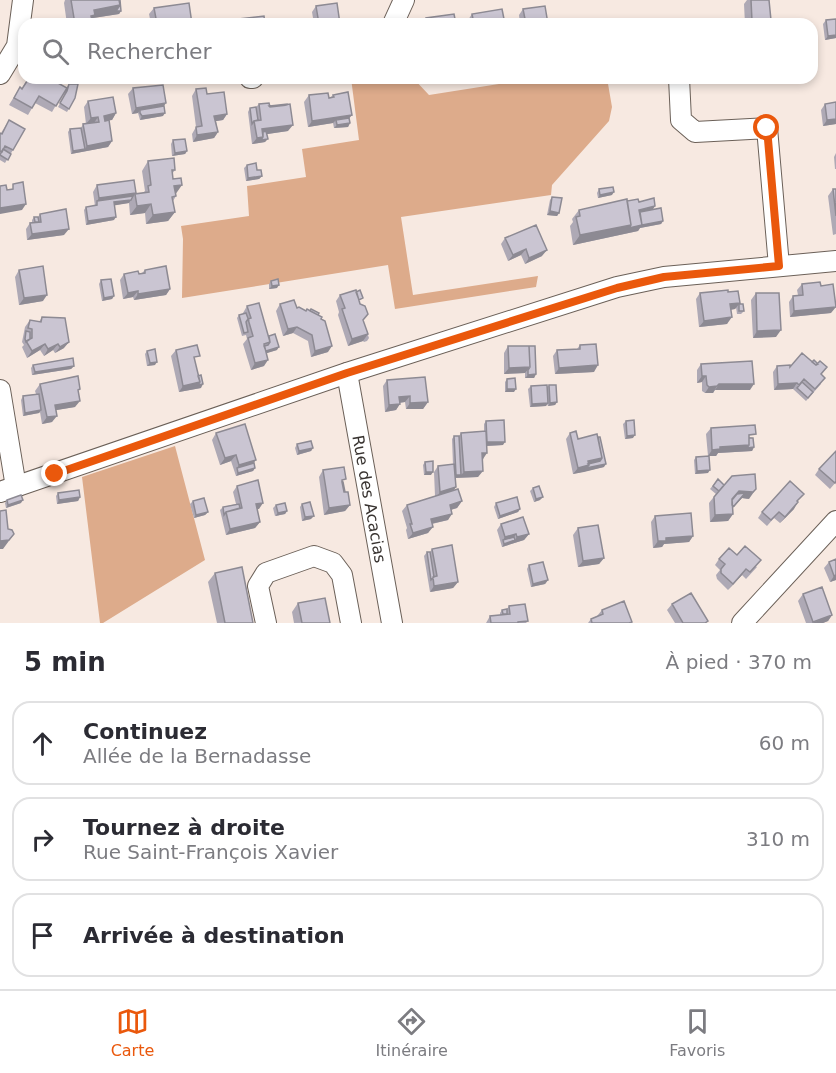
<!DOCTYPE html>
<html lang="fr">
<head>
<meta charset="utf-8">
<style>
	body { margin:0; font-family:"DejaVu Sans",sans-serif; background:#f2f2f3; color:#2b2b33 }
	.stop { position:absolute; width:18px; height:18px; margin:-14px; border:4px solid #ea580c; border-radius:50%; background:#fff }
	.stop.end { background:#ea580c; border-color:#fff; box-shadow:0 2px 6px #0008 }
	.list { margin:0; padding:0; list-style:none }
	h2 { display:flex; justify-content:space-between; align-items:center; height:78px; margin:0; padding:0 24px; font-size:26px }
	h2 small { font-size:20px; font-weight:400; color:#7c7c81 }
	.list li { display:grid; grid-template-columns:39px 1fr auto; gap:18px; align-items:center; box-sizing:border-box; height:84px; margin:0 12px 12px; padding:0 12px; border:2px solid #e1e1e2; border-radius:18px }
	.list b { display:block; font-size:22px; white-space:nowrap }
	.list p { margin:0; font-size:20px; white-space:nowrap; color:#7c7c81 }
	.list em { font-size:20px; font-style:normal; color:#7c7c81 }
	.icon { flex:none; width:33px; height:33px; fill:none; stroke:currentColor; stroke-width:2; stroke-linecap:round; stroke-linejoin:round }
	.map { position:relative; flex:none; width:836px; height:623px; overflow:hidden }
	.search { position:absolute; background:#fff; box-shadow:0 3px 9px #0003; left:18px; right:18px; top:18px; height:66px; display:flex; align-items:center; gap:15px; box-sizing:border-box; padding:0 21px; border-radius:18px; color:#7c7c81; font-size:22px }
	.sheet { height:366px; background:#fff }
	nav { display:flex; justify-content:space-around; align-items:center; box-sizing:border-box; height:84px; border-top:2px solid #e1e1e2; background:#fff; font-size:16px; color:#7c7c81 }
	nav a { display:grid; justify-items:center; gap:3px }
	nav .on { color:#ea580c }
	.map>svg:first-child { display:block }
</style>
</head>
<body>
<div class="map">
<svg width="836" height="623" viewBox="0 0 836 623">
	<rect width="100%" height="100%" fill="#f7e9e1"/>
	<!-- forest -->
	<path fill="#ddab8b" d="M351,78H413L429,95L536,78H607L612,107L609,121L552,185L551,195L401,217L413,295L538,276L536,287L395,309L388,265L182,298L183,239L181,226L249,216L247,186L306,177L302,149L359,140Z
		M175,446L205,560L103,623H100L82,477Z"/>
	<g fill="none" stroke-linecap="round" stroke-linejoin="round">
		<defs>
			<g id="minor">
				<path d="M393,24L404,0"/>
				<path d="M0,74L17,46L23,0"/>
				<path d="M250,78H253"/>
				<path d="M679,78L681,120L695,132L767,128L779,266"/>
				<path id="s1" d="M347,373L392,623"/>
				<path d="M0,390L16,487"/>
				<path d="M0,492L347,373L617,287L664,277L836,261"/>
				<path d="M266,623L258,586L266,573L314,556L333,563L342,575L351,623"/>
				<path d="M742,623L836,521"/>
			</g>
		</defs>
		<!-- minor casing -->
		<use href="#minor" stroke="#6b6058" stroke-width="22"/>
		<!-- minor -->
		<use href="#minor" stroke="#fff" stroke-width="20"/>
	</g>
	<!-- wall -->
	<path fill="#aea9b5" d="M65,0H120L121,11L119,14L93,18L92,19L93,24H67L64,3Z
		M747,0H769L771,20L775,24H745L744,4Z
		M316,6L340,24H314L312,12Z
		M154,8L192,24H151L149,14Z
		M523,9L548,24H520L519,15Z
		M472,14L505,24H468V20Z
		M826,20L836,38L825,40L823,24Z
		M28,78H42L41,81L44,83L66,88L69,84L75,98L67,112L58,107L65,94L66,88L52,112L35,103L28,115L9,105L20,87L22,88Z
		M133,88L164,106L163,116L140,120L138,113L132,114L128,94Z
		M196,89L207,94L227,114L223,120L216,121L218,132L214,138L193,142L192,134L196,127L192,96Z
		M309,95L329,98L331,97L333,95L349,118L350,123L348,127L334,128L333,123L308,127L304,102Z
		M88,101L116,113L112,120H109L112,141L108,147L71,154L68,132L70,129L81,128L83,124H86L84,107Z
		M836,102V124L823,126L821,110L825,104Z
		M259,104L269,106L288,131L267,134L265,142L252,144L248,112L250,108L256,107Z
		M9,120L13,150L5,163L0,160V133H1Z
		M173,140L187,151L185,154L172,156L171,144Z
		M836,153V169H835L834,157Z
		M148,161L175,170L172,174L176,196L173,201L175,212L168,221L146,224L145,213L130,215L129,203L114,205V220L86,225L84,210L86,207L95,206L93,192L97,185L133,196L135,194L143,193L145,191L142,171Z
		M247,165L257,170L262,176L259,179L246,181L244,168Z
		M599,189L612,195L598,198L597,193Z
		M833,189H836V234L833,235L828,196Z
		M552,197L559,213L557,216L547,215L550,200Z
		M627,201L639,202L655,206L653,209L663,221L661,224L640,228L638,231L573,245L570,226L573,222L572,219L579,210Z
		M40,214L64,235L27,240L26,229L30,223H32V220L34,217H38Z
		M505,238L542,256L525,264L521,255L508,261L501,244Z
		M19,270L43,301L19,305L15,277Z
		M145,270L170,289L166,295L134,300L133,297L123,299L120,280L124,274H139L142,273Z
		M101,280L114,296L112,299L102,301L99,284Z
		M271,281L277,288L269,289V284Z
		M802,284L821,286L831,313L790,317L789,302L793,296L798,295L797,290Z
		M728,292L740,303L735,309L731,310L727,324L699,327L696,299L700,293Z
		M756,293L776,337L753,338L751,300Z
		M340,295L361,302H360L363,321L369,338L367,341L364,342L363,341L348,346L338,315L339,312L336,301Z
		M280,304L297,308L318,315L321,319L328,352L311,357L308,341L293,333L283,336L276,311Z
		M739,304L744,311L741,314H737L736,307Z
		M247,306L269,336L277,350L266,353L264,366L251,370L243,344L247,339L246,335L242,336L237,318L239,315L243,314V313Z
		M42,317L64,348L55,353L53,350L44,356L40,350L27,358L22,347L24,345L22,342L25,327L30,320L39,322Z
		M580,345L594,372L555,374L553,356L557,350L577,349Z
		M508,346L536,374L534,378H525V373L504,374V353Z
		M176,350L195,362L201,388L179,392L171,356Z
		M147,351L155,365L147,366L145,354Z
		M701,364L750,390H715L713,393H705L702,391V382L697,383V370Z
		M33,365L74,366L71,369L32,375L31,368Z
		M777,366L790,367L822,374L821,384L806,401L793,389L774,390L773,372Z
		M507,379L514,392H505V382Z
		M387,380L428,402L423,409H406L405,402L400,403L396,410L385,412L383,386Z
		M40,384L78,392L75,407L56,410L52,422L42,424L40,412L39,413L23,416L21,400L23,396L36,394L35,391Z
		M549,385L557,402L555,405L548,406L547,404L546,406L530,407L528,389L531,386L547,387Z
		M486,421L503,445L487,446L478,477L455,478L456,487L453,490L462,501L457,508L451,510L448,520L432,524L428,533L408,539L406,530L407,528L402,511L407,505L435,496L434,472L438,466L453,465L452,439L454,436H459L461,433L484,431V424Z
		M626,421L633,438L625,439L623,424Z
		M711,428L753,438L754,447L752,451L718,453L716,456H709L708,473L695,474L694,460L696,457L708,456L706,434Z
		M216,433L254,463L255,468L253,471L236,476L231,461L220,465L212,440Z
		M570,433L578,439L604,467L573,474L566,439Z
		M297,444L313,448L311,451L297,455L295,448Z
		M425,462L431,475H424L423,465Z
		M819,469L836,482L830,489L815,475Z
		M323,470L343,482L345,492L350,505L345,511L324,515L319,477Z
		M718,479L724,485L749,499L742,498L732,508L733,514L728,521L710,522L709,503L716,494L710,489Z
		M237,486L259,509H257L260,522L255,528L226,535L220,510L223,507L236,504L233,492Z
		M533,488L540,500L534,502L530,491Z
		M58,493L80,497L78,501L57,504L56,496Z
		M7,500L21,503L6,508L5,503Z
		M193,501L208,512L205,515L194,518L190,504Z
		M496,503L520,509L518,512L498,519L494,507Z
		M302,504L311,519L302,521L300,507Z
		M276,505L287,511L285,514L275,516L273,508Z
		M794,509L780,523L774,518L767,526L758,518L762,512Z
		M655,516L693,536L689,542L664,544L662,547L653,548L651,522Z
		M501,524L529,534L524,540L502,547L497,530Z
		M578,528L604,558L599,564L578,567L573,535Z
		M432,549L458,582L453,588L430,592L424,556L427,552H430Z
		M737,555L757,567L746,579L742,575L728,590L717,579L716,575L720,570L715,565L719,559Z
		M836,559V580L830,582L824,568L829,562Z
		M529,565L548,580L545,584L531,587L527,569Z
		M215,573L253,623H217L208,582Z
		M803,594L832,615L828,621L823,623H806L798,601Z
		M298,603L330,623H294L292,612Z
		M672,604L707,623H675L667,610Z
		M509,606L528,621L526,623H486L490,616L500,615V613L502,610L507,609Z
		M602,610L632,622L631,623H588L591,619L597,616Z"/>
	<!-- shaded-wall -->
	<path fill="#8d8a93" d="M120,5L121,11L119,14L93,18L89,24L94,10Z
		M756,20L753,24H750L752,21Z
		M836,35V38L825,40L828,36Z
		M752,78H771L769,81L749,82Z
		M166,103L162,109L140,110L138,113L132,114L136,108Z
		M116,113L112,120L99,122L104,116Z
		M165,113L163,116L140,120L142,116Z
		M227,114L223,120L210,122L214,116Z
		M352,115L347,121L336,120L333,123L308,127L312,121Z
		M98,117L94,123L86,124L91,118Z
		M836,119V124L823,126L827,120Z
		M350,123L348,127L334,128L337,125Z
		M293,125L288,131L261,135L262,129Z
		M218,132L214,138L193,142L197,135Z
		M263,137L259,143L252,144L257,138Z
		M268,139L265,142L259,143L261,140Z
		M112,141L108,147L71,154L73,151L85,149L87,146Z
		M187,151L185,154L172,156L175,153Z
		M262,176L259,179L246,181L248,178Z
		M182,185L175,195L174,186Z
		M614,192L612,195L598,198L600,195Z
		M136,193L131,199L97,201L99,198Z
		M131,200L129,203L111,206L114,202Z
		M26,204L22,210L0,214V208Z
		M151,204L145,213L130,215L137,206Z
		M655,206L651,212L638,215L639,210Z
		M550,211L559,213L557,216L547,215Z
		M175,212L168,221L146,224L153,215Z
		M116,217L114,220L86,225L88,221Z
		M663,221L661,224L640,228L638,231L573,245L580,235L631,225Z
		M69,229L64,235L27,240L32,234Z
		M526,249L521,255L508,261L513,255Z
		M547,250L542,256L525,264L529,258Z
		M279,285L277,288L269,289L272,286Z
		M170,289L166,295L134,300L138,294Z
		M138,291L133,297L123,299L128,293Z
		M47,295L43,301L19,305L24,298Z
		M114,296L112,299L102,301L104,298Z
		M740,303L735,309L726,310L730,304Z
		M836,307L831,313L790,317L794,311Z
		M732,317L727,324L699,327L704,321Z
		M297,327L293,333L283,336L288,329Z
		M781,330L776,337L753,338L757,331Z
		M368,334L363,341L348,346L352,339Z
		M69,342L64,348L55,353L60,347Z
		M45,344L40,350L27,358L32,351Z
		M58,344L53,350L44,356L48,349Z
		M332,346L328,352L311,357L315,351Z
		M279,347L277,350L261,355L263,352Z
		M268,360L264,366L251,370L255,363Z
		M157,362L155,365L147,366L150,363Z
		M598,365L594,372L555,374L559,368Z
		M74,366L71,369L32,375L35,372Z
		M530,367L525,373L504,374L509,368Z
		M536,374L534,378H525L528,375Z
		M702,376H706L702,382L697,383Z
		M200,382L203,384L201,388L179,392L183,386Z
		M797,383L793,389L774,390L778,384Z
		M719,384H754L750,390H715Z
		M717,386L713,393H705L709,387Z
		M507,389H516L514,392H505Z
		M410,396L405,402L395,403L399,397Z
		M80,401L75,407L51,411L55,405Z
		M428,402L423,409H406L410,403Z
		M557,402L555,405L548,406L550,403Z
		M548,403L546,406L530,407L532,404Z
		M400,404L396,410L385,412L389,405Z
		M41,410L39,413L23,416L25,413Z
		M57,416L52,422L42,424L47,417Z
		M635,435L633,438L625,439L627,436Z
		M487,442H505L503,445L485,446Z
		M749,445L754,447L752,451L718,453L716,456H708L712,450L720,447Z
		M313,448L311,451L297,455L299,451Z
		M482,453H487L483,459Z
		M236,455L231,461L220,465L225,458Z
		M602,458L598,464L588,466L584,472L573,474L578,468L588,461Z
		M256,460L251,466L237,468L239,465Z
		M606,464L604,467L584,472L586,468Z
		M255,468L253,471L236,476L238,473Z
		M710,470L708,473L695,474L697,471Z
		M483,471L478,477L453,478L456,475H461L464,472Z
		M426,472H433L431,475H424Z
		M456,487L452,493L436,498L440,492Z
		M756,489L749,499L742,498L732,509L734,506L735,497L739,491Z
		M80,497L78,501L57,504L59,500Z
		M543,497L540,500L534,502L536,499Z
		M23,500L21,503L6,508L8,505Z
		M462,501L457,508L446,511L450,505Z
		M798,502L794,509L780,523L785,517Z
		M263,503L259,509L252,510L256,504Z
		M350,505L345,511L324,515L329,508Z
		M520,509L518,512L498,519L500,516Z
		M287,511L285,514L275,516L278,513Z
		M208,512L205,515L194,518L196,515Z
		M452,514L448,520L426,525L431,519Z
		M733,514L728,521L710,522L715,515Z
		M314,516L311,519L302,521L305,517Z
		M260,522L255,528L226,535L230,529Z
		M433,527L428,533L408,539L413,533Z
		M14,534L3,549H0V541Z
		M516,534L512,540H503L505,537Z
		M529,534L524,540L502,547L504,544L515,540L517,537Z
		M693,536L689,542L664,544L662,547L653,548L658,541L666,538Z
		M604,558L599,564L578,567L583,561Z
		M746,569L742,575L728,590L733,584Z
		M836,575V580L830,582L834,576Z
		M548,580L545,584L531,587L533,584Z
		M458,582L453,588L430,592L434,586Z
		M832,615L828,621L823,623H812Z"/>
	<!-- building -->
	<path fill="#cac5d2" stroke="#8d8a93" stroke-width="1.5" d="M71,0H119L120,5L94,10L95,15L91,16L93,24H75Z
		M119,0H120L121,11H116L120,5Z
		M751,0H769L771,20L775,19V24H756V20L752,21Z
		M189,3L192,24H157L154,8Z
		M337,3L340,24H319L316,6Z
		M545,6L548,24H526L523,9Z
		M502,9L505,24H474L472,14Z
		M454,14L456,24H427L426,18Z
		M264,16L265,24H230V20Z
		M836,19V35L828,36L826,20Z
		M29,78H42L43,79L41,81L44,83L47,78H49L67,88L56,106L39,96L32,108L14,98L20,87L22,89Z
		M69,84H78L75,98L69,109L60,103L67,91Z
		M163,85L166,103L136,108L133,88Z
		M206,88L207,94L224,92L227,114L214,116L218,132L197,135L196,127L202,126L196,89Z
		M348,92L352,115L312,121L309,95L328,93L329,98L334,97L333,95Z
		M113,97L116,113L104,116L105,121L109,120L112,141L87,146L83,124L99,122L98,117L91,118L88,101Z
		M836,102V119L827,120L825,104Z
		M269,103L270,107L290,104L293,125L262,129L263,137L257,138L254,121L261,120L259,104Z
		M287,104V105L270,107L269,106Z
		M164,106L165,113L142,116L140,113V110Z
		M256,107L258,120L254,121L252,124L250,108Z
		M349,118L350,123L337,125L336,120Z
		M9,120L25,129L13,150L5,146L2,152L0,151V133L2,134Z
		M81,128L85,149L73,151L70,129Z
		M266,131L268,139L261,140L263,137V132Z
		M185,139L187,151L175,153L173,140Z
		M3,149L11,154L8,160L0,155Z
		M174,158L175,170H172L173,179L181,178L182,185L174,186L176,196L172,197L175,212L153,215L151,204L137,206L135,194L149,192L148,186L151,185L148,161Z
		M256,163L257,170H261L262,176L248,178L247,165Z
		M134,180L136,193L99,198L97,185Z
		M23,182L26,204L0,208V186L6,185L7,190L13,189V184Z
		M613,187L614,192L600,195L599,189Z
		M833,189H836V216Z
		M133,196L131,200L114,202L116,217L88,221L86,207L97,205V201Z
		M552,197L562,198L559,213L550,211Z
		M654,198L655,206L639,210L642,225L629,228L631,225L627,201L638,199L639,202Z
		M627,199L631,225L580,235L576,217L580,216L579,210Z
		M661,208L663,221L642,225L640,212Z
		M66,209L69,229L32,234L30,223L41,222L40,214Z
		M34,217H38L39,222H35Z
		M536,225L547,250L529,258L526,249L513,255L505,238Z
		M43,266L47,295L24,298L19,270Z
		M166,266L170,289L138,294V291L128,293L124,274L138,271L139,274L145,273V270Z
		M111,279L114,296L104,298L101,280Z
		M278,279L279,285L272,286L271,281Z
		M820,282L821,286L833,284L836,307L794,311L793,296L803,295L802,284Z
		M356,290L360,304L365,306L368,314L363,320L368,334L352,339L342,309L345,308L340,295Z
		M360,290L363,298L359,300L356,292Z
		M728,290V292L738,291L740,303L730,304L732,317L704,321L700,293Z
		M756,293H779L781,330L757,331Z
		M294,300L297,308L299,307L306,311L307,309L322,317L321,319L325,321L332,346L315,351L312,335L297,327L288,329L280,304Z
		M259,303L270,342L264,344L268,360L255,363L248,338L253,336L248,319L251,318L247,306Z
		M739,304H743L744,311H739Z
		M311,309L319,313L318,315L310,311Z
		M246,313L249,321L248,319L246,322L248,332L244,333L239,315Z
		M42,317L65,318L69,342L60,347L58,344L48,349L45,344L32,351L26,341L32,338V329L28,328L30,320L41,322Z
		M26,331L30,332V339L26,342L25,339Z
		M275,334L279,347L266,351L264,346L268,345L270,342L269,336Z
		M596,344L598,365L559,368L557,350L580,349V345Z
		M197,345L200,356L194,357L200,382L183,386L176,350Z
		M508,346H529L530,367L509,368Z
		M529,346H535L536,374L528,375V370L530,367Z
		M155,349L157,362L150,363L147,351Z
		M802,353L816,365L820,361L827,367L821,374L825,378L815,389L804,379L799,385L797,383L778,384L777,366L790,365V367Z
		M73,358L74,366L35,372L33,365Z
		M814,360L818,364L816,365L812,362Z
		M752,361L754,384H719L717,386L709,387L707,385L706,376H702L701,364Z
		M201,375L203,384L198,385L200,382L198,376Z
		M78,376L80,389L78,390L80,401L55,405L57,416L47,417L40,384Z
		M425,377L428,402L410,403V396L399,397L400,404L389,405L387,380Z
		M515,378L516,389H507V379Z
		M802,382L813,392L808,398L797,388Z
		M547,385L548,403L532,404L531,386Z
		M549,385H556L557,402L550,403Z
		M39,394L41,410L25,413L23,396Z
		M504,420L505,442H487L486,421Z
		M634,420L635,435L627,436L626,421Z
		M245,424L256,460L239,465L236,455L225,458L216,433Z
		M755,425L756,434L749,435V445L720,447V449L712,450L711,428Z
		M486,431L487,453H482L483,471L464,472L461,433Z
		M576,431L578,439L597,434L602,458L588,461L589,465L578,468L570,433Z
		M454,436H459L461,475H456Z
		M598,437H600L606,464L586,468L589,465L588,464L600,461L602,458Z
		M749,438H753L754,447L747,448L749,445Z
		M311,441L313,448L299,451L297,444Z
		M836,451V481L835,483L819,469Z
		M709,456L710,470L697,471L696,457Z
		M433,461V472H426L425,462Z
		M254,463L255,468L238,473L237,468Z
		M454,464L456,487L440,492L438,466Z
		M344,467L346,479L342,480L344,492H348L350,505L329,508L323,470Z
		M755,474L756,489L753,492L739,491L732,499L733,514L715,515L714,497L732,476Z
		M718,479L724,485L719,491L713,486Z
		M258,480L263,503L256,504L260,522L230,529L226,512L242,508L237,486Z
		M790,481L804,494L797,501L798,502L785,517L779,512L771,520L762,512Z
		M342,482H343L345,492H344Z
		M539,486L543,497L536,499L533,488Z
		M458,489L462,501L450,505L452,514L431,519L433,527L413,533L410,524H412L407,505Z
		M79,490L80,497L59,500L58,493Z
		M745,493L734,506L732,505V500L737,494Z
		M21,495L23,500L8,505L7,500Z
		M517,497L520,509L500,516L496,503Z
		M204,498L208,512L196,515L193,501Z
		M310,502L314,516L305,517L302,504Z
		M285,503L287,511L278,513L276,505Z
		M239,504L240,508L226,512L224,515L223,507Z
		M6,510L8,529L12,530L14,534L9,540L0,541V511Z
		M691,513L693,536L666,538V541H658L655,516Z
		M523,517L529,534L517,537L516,534L505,537L501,524Z
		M598,525L604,558L583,561L578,528Z
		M514,537L515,540L504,544L503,540Z
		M452,545L458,582L434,586L433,577L437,576L432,549Z
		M745,546L761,560L750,572L746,569L733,584L721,573V569L725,564L719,559L729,548L737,555Z
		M427,552H430L434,577L431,580Z
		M836,559V575L834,576L829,562Z
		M543,562L548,580L533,584L529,565Z
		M242,567L253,623H225L215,573Z
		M822,587L832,615L813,622L803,594Z
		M691,593L708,621L705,623H683L672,604Z
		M325,598L330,623H302L298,603Z
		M624,601L632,622L629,623H592L591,619L603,614L602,610Z
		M525,604L528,621L518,622V623H491L490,616L510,614L509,606Z
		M507,609V614H503L502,610Z"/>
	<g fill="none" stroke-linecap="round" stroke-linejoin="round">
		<!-- route -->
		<path stroke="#ea580c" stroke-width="8" d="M55,474L347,373L617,288L664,277L779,266L767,128"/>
	</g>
	<g text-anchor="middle" stroke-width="4.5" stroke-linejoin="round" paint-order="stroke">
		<!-- street labels -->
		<g font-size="16" fill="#393431" stroke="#fff">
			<text dy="6" stroke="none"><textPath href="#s1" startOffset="128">Rue des Acacias</textPath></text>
		</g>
	</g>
</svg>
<div class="stop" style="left:767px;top:128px"></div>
<div class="stop end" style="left:55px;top:474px"></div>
<div class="search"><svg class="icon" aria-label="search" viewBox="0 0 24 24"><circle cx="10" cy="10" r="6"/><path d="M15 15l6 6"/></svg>Rechercher</div>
</div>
<section class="sheet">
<h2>5 min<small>À pied · 370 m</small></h2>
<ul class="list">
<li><svg class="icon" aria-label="ahead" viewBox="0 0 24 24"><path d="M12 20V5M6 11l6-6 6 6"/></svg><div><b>Continuez</b><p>Allée de la Bernadasse</p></div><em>60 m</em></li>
<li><svg class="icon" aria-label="right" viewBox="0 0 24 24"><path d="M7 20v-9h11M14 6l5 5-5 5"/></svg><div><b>Tournez à droite</b><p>Rue Saint-François Xavier</p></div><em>310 m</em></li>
<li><svg class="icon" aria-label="arrive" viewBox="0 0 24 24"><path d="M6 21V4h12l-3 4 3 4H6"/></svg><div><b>Arrivée à destination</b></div></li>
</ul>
</section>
<nav>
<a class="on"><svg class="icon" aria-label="map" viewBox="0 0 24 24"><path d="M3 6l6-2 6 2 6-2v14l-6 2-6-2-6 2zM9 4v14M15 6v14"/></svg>Carte</a>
<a><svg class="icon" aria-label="directions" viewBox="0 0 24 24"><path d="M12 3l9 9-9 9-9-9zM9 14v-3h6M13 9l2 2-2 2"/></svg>Itinéraire</a>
<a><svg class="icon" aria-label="saved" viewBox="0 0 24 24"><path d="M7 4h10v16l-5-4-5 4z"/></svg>Favoris</a>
</nav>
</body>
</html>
